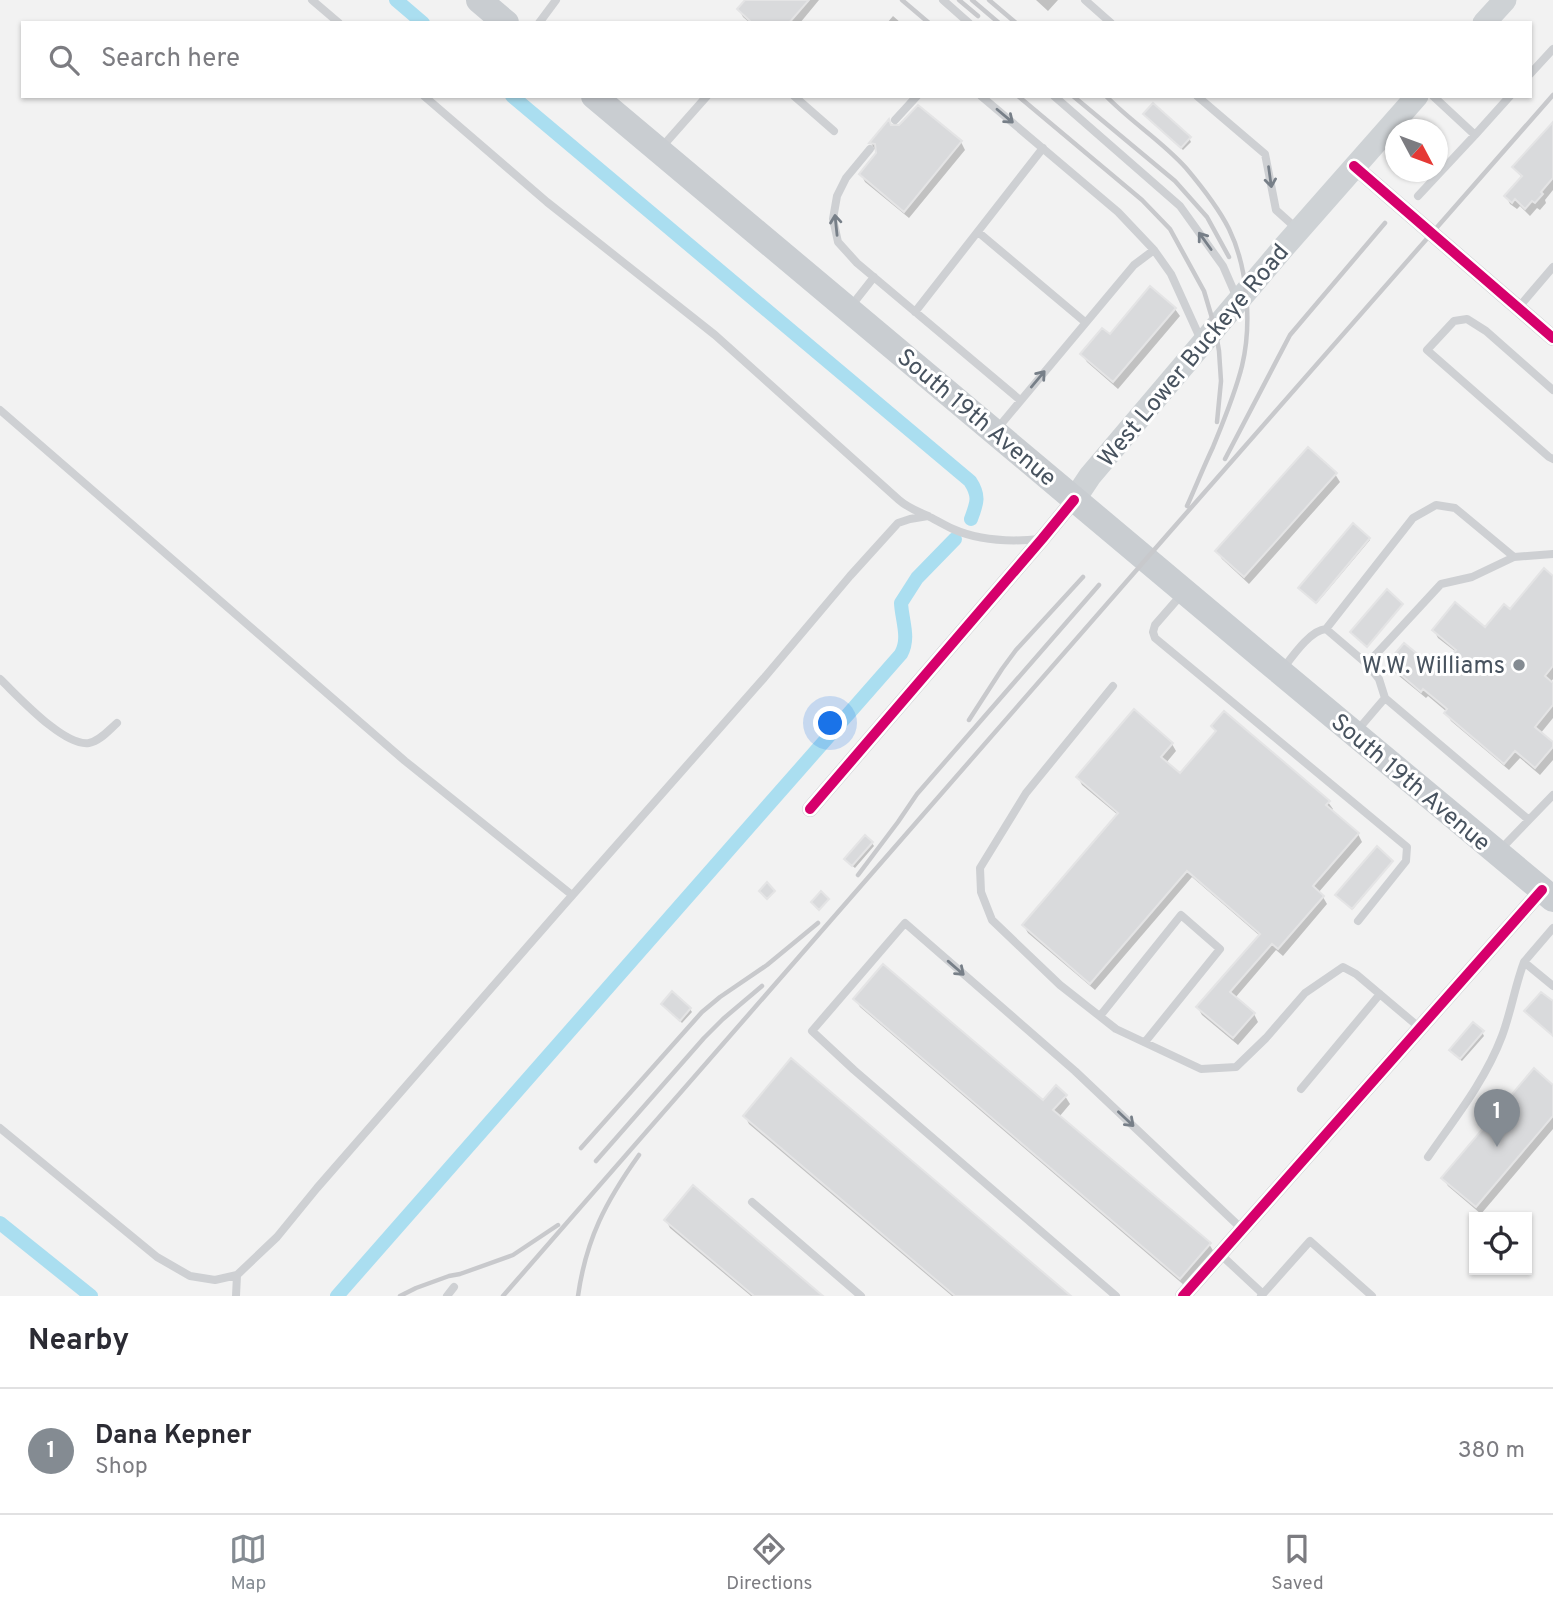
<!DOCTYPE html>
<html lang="en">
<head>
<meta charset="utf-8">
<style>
	body { margin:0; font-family:Overpass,sans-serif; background:#f2f2f3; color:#2b2b33 }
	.controls { position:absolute; right:21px; bottom:21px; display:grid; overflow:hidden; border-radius:0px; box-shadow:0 2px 5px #0004 }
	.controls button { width:63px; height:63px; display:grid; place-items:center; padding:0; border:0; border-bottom:2px solid #e1e1e2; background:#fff; color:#2b2b33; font:35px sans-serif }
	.compass { position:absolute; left:1385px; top:119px; width:63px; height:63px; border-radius:50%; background:#fff; box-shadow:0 2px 5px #0004; rotate:131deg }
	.you { position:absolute; left:831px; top:724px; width:24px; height:24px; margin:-18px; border:5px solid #fff; border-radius:50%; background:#1a73e8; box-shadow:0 0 0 10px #1a73e833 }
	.badge { display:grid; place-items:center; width:46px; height:46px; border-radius:50%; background:#848b92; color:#fff; font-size:23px; font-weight:700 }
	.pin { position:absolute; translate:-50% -58px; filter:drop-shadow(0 2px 4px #0008) }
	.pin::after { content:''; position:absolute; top:37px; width:24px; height:21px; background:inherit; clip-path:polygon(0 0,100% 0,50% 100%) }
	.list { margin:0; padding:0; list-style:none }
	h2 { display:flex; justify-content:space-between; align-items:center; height:91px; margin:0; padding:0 28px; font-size:30px }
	h2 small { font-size:23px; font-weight:400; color:#7c7c81 }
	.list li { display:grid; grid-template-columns:46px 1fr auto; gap:21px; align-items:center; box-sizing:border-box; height:126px; padding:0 28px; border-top:2px solid #e1e1e2 }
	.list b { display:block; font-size:26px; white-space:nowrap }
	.list p { margin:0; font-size:23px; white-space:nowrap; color:#7c7c81 }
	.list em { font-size:23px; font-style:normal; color:#7c7c81 }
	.icon { flex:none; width:38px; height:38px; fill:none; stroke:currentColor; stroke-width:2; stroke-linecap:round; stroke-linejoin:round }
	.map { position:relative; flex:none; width:1553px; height:1296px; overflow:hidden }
	.search { position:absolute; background:#fff; box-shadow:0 2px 5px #0004; left:21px; right:21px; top:21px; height:77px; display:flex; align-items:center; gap:18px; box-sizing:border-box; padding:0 24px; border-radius:0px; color:#7c7c81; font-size:26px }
	.sheet { height:217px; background:#fff }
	nav { display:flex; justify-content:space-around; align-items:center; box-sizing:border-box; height:98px; border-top:2px solid #e1e1e2; background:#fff; font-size:19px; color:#7c7c81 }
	nav a { display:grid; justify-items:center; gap:4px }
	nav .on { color:#848b92 }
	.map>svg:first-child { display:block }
</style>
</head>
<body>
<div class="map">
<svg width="1553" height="1296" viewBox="0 0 1553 1296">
	<rect width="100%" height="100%" fill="#f2f2f2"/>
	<!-- shadow -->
	<path fill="#0003" d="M747,0H819L800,23H750L743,17L739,9Z
		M1036,0H1058L1048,11Z
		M893,16L901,23H887Z
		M1147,118L1189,138L1191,142L1183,150Z
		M1553,124V190L1545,200L1546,203L1540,210L1537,208L1530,216L1520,206L1517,209L1510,204L1506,196L1522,178L1514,167Z
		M891,127L961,142L965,150L909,218L865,182L861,174L878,151L875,150L871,143Z
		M1175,309L1180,316L1118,389L1087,362L1082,354Z
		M1335,474L1340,482L1249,584L1222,559L1217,551Z
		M1353,526L1370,540L1317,603L1301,589Z
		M1553,578V679L1550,683L1553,685V718L1540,734L1553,744V760L1540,775L1520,758L1509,770L1451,721L1446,713L1447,712L1428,696L1426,698L1393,671L1389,663L1438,674L1456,652L1438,638L1434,630H1485Z
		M1402,605L1368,646L1353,633Z
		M1213,727L1328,802L1333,809L1331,811L1358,834L1362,842L1318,893L1323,897L1327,904L1283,956L1276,950L1235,998L1254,1014L1258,1022L1238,1045L1202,1015L1198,1008L1260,936L1192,877L1095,990L1028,933L1024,926L1118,815L1082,785L1078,777L1172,744L1176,751L1166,763L1180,775L1217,733Z
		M872,843L874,846L855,868L848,862Z
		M1392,862L1353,909L1338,896Z
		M855,999L1043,1103L1065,1096L1070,1104L1059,1117L1209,1244L1214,1252L1185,1286L860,1007Z
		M663,1004L690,1009L692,1012L682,1023Z
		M1482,1032L1484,1036L1462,1061L1453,1054L1451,1050Z
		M1553,1087V1129L1481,1214L1448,1186L1443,1178Z
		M745,1116L1068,1296H952L749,1124Z
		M666,1220L820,1296H751L670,1228Z"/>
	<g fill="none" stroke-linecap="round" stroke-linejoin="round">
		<!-- canal -->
		<path stroke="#aadef0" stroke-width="14" d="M396,0L423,23
			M512,96L970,481C980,496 977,503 971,519
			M0,1223L91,1296
			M337,1296L901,654C910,638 902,621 901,603L917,578L955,539"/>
	</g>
	<!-- building -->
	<path fill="#d9dadc" stroke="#e4e4e5" stroke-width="2" d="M745,0H809L789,23H752L737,9Z
		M1153,103L1191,137L1181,148L1143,114Z
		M918,105L962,141L904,212L859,174L876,153L875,144L869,143L889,119L891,125H899Z
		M1553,122V178L1541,192L1543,194L1535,203L1532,201L1525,209L1515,199L1512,203L1504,196L1522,176L1512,167Z
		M1150,286L1176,308L1113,382L1080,354L1102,328L1110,334Z
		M1308,447L1337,473L1244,577L1215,551Z
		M1353,523L1370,538L1316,603L1298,588Z
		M1544,568L1553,576V666L1545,676L1553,683V705L1535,727L1553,742V747L1535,768L1515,751L1504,764L1444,713L1447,709L1423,689L1421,692L1387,663L1404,643L1438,671L1456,650L1432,630L1455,602L1485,627L1504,604L1510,609Z
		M1387,589L1403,604L1367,647L1350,632Z
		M1134,709L1173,743L1161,757L1180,773L1216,731L1211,726L1224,711L1330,801L1326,805L1359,833L1313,886L1324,896L1278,949L1272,944L1230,992L1255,1013L1233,1038L1196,1007L1260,934L1187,871L1090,984L1022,925L1118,813L1076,777Z
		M865,835L873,842L852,866L844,859Z
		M1377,846L1393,861L1352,909L1335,895Z
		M767,882L775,891L767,899L759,891Z
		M821,891L829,899L819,910L811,902Z
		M883,964L1043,1100L1056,1085L1067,1095L1053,1110L1211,1243L1180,1279L853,999Z
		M672,991L691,1008L680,1021L661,1004Z
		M1541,992L1553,1001V1036L1524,1011Z
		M1473,1022L1484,1031L1460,1059L1449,1050Z
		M791,1058L1071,1296H955L743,1116Z
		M1534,1068L1553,1085V1116L1476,1207L1441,1178Z
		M693,1185L823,1296H754L664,1220Z"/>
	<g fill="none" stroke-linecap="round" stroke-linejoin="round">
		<!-- lane -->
		<path stroke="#ced0d3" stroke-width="8" d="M312,0L339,23
			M943,0L969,23
			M1085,0L1111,23
			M539,23L556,0
			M1530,74L1553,49
			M424,96L547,202L715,335L899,500C908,508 917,511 928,516C936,520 944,525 953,529C980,541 1011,542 1040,539
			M794,96L834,131
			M981,96L1118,212L1154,250L1171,274L1201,340
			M1054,96L1180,206L1223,266L1237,298
			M1197,96L1265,154L1276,210L1296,228
			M895,120L917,96
			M1475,135L1510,96
			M661,148L707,96
			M870,149L846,178L837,196L833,219L838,242L857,263L1020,400
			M1418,196L1475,135L1433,96
			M978,232L1085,322
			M852,305L874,277
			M1518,308L1553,267
			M915,312L1043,148
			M1553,390L1486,331L1467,319L1454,321L1427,350L1549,457L1553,459
			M0,410L405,761L572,895
			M997,429L1134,265L1154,250
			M1182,594L1155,625L1153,632L1155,638L1407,847L1406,861L1358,921
			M1326,629L1413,518L1436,505L1455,508L1514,557
			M1282,670C1292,657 1310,630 1326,629L1367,664
			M0,679C18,696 64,747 89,743C100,741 109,730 117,723
			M1113,686L1026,793L980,868L981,892L992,920L1060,985L1116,1029L1201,1069L1236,1067L1266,1038L1305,993L1343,967L1356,974L1420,1028
			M1385,698L1529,820
			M1356,732L1385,698L1379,679L1367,664L1441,584L1472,577L1514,557L1553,554
			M1499,851L1553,795
			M1553,928L1524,962L1553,986
			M1100,1016L1181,915L1220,949L1145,1042
			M1301,1089L1380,994
			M0,1128L157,1257L190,1276L215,1280L237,1275L277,1237L317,1188L562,907L764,678L850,576L898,523L910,519L928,516
			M1428,1157C1455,1118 1485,1081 1502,1036C1511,1012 1515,986 1524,962
			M752,1202L861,1296
			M1220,1254L1263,1294
			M236,1296L237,1275
			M447,1296L454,1287
			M1116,1296L854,1070L812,1031L905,923L1075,1071L1242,1229
			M1261,1296L1310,1241L1372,1296"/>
		<!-- street -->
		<path stroke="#ced0d3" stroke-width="16" d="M1354,166L1553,338
			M810,809L1042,539L1074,500
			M1183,1296L1542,890"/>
		<!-- secondary -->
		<path stroke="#ced2d5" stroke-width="23" d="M1484,23L1505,0
			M1074,500L1090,476L1284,247L1417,96"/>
		<!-- primary -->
		<path stroke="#c9cdd1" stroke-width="26" d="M479,0L506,23
			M594,96C914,364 1232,633 1553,899"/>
		<!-- rail -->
		<path stroke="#c8c9cc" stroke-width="4.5" d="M902,0L929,23
			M959,0L978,16
			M972,0L999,23
			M989,0L1016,23
			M1018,96L1142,200L1170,229L1204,291L1215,328L1219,351L1221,381L1217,422
			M1073,96L1175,181L1207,217L1229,257
			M1106,96C1131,122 1162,141 1186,168C1202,187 1218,207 1229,229C1248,268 1252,324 1242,366C1235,394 1224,420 1213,447C1204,466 1196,486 1187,506
			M1225,459L1290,335L1385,223
			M969,720L1002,669L1016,650L1083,577
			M858,875L898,822L917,794L1099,585
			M581,1148L702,1012L720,997L767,965L818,923
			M596,1161L704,1038L723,1019L762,986
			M400,1296L416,1288L449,1276L460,1274L513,1255L558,1225
			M503,1296L1168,534L1553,95
			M578,1296C586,1239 606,1201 639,1155"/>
		<defs>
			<path id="cycleway" d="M1354,166L1553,338
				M810,809L1042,539L1074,500
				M1183,1296L1542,890"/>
		</defs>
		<!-- cycleway casing -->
		<use href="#cycleway" stroke="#fff" stroke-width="15"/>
		<!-- cycleway -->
		<use href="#cycleway" stroke="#d6006c" stroke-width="10"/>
	</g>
	<!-- one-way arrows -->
	<defs><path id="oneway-shaft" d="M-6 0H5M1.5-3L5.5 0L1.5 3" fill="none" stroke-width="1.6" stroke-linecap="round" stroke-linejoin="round" transform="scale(1.75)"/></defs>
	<g stroke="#777f88">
		<use href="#oneway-shaft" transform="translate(1005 116) rotate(40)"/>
		<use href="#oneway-shaft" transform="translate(1270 177) rotate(82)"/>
		<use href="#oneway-shaft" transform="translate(836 225) rotate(-96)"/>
		<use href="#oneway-shaft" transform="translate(1205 241) rotate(-126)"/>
		<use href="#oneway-shaft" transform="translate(1038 379) rotate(-50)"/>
		<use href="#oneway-shaft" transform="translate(956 968) rotate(41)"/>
		<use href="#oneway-shaft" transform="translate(1126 1119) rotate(43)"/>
	</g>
	<!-- markers -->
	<circle fill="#848b92" stroke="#fff" stroke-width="2.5" cx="1519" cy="665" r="7"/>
	<g text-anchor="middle" stroke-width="6" stroke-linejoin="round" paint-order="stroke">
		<!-- street labels -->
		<g font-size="24" fill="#48535f" stroke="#fff">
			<text transform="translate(1193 355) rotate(-50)" y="8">West Lower Buckeye Road</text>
			<text transform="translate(977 417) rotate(40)" y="8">South 19th Avenue</text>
			<text transform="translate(1411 782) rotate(40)" y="8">South 19th Avenue</text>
		</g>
		<!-- poi labels -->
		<g font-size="24" fill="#48535f" stroke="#fff" text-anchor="end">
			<text x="1505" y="673">W.W. Williams</text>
		</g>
	</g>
</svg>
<div class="controls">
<button><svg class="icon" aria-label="locate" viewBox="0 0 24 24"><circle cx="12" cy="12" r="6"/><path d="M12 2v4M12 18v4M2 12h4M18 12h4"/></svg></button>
</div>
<svg class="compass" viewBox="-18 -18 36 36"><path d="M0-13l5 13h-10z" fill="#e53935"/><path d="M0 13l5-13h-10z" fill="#7c7c81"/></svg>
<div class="you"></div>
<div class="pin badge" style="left:1497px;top:1147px">1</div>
<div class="search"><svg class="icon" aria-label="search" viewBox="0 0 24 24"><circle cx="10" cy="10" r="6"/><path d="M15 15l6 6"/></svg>Search here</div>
</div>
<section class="sheet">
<h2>Nearby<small></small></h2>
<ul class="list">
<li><span class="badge">1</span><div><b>Dana Kepner</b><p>Shop</p></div><em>380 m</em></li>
</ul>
</section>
<nav>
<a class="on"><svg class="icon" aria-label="map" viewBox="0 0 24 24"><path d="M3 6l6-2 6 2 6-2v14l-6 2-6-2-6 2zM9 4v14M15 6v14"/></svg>Map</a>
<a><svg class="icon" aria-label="directions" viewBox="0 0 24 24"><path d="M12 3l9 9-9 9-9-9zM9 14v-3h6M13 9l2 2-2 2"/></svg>Directions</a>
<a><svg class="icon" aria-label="saved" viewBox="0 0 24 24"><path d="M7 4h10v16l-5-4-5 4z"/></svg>Saved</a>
</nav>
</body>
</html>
